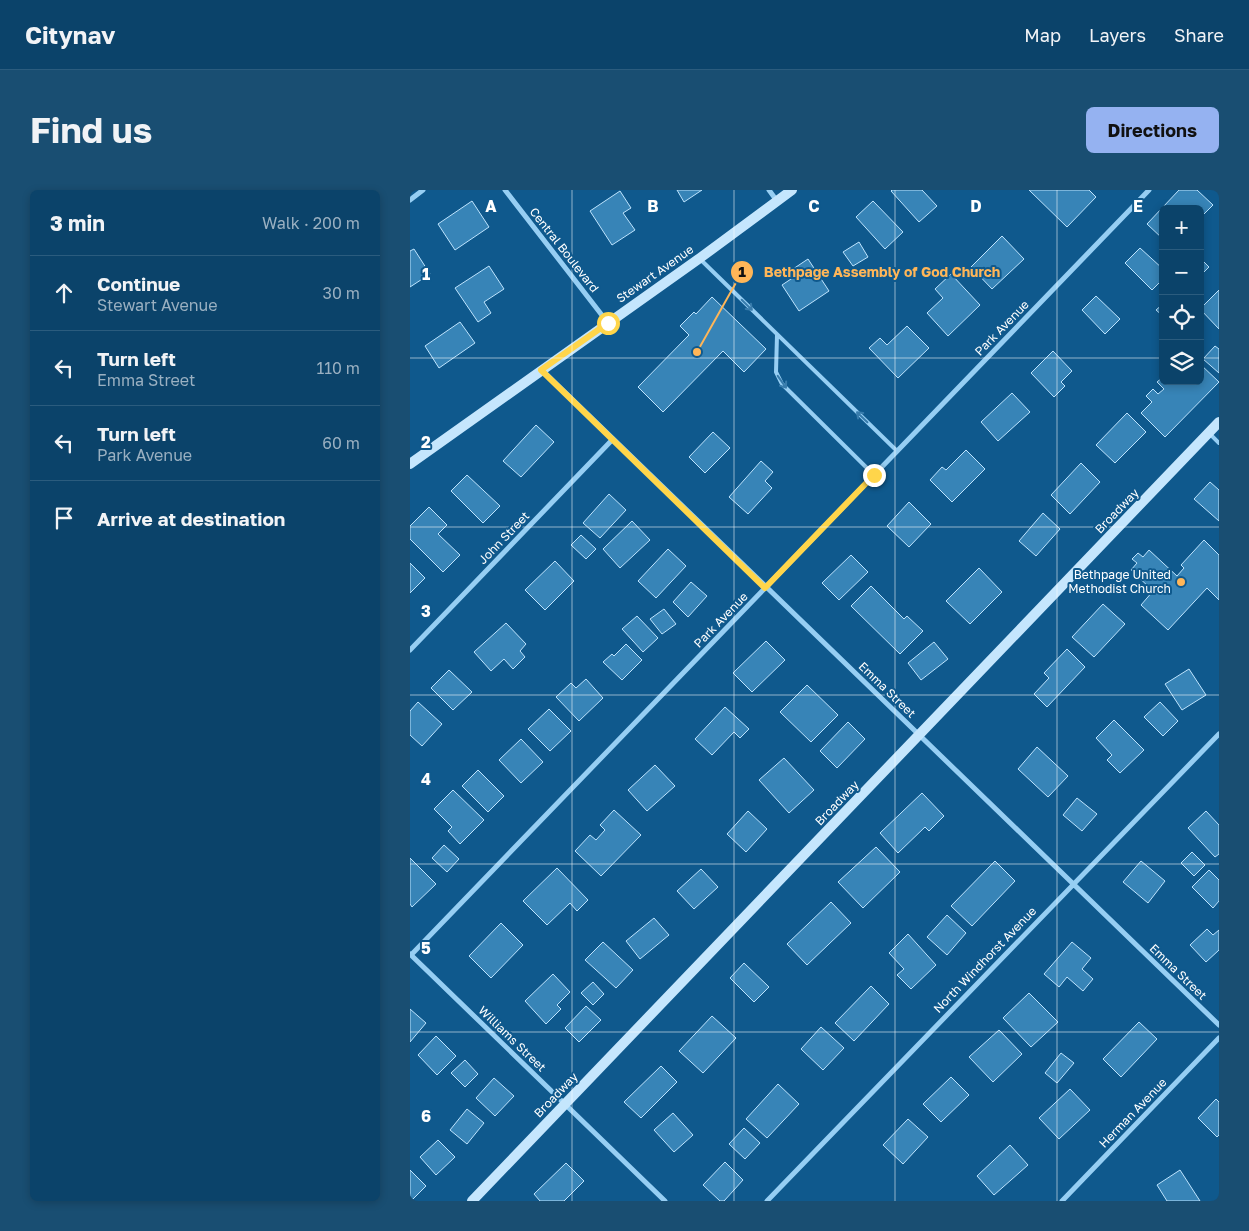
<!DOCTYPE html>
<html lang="en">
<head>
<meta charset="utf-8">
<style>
	body { margin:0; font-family:"Golos Text",sans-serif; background:#194e72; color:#f1f3f6 }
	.controls { position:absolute; right:15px; top:15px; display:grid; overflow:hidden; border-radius:8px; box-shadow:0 2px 8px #0003 }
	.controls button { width:45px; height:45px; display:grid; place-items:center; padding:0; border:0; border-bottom:1px solid #2b5c7e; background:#0b436a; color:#f1f3f6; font:25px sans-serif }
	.stop { position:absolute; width:15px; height:15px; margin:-11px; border:4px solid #ffd54a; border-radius:50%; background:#fff }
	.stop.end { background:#ffd54a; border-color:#fff; box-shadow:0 1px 5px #0008 }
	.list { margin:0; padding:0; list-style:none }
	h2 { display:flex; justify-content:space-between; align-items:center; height:65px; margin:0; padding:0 20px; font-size:21px }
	h2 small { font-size:16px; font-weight:400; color:#9ab0c1 }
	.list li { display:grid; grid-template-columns:32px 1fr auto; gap:15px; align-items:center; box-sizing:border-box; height:75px; padding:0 20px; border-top:1px solid #2b5c7e }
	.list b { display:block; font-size:19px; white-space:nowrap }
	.list p { margin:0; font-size:16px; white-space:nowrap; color:#9ab0c1 }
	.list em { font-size:16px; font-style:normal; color:#9ab0c1 }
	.icon { flex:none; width:28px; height:28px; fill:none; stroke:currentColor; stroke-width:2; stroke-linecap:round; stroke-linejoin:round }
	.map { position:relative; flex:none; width:809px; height:1011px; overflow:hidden; border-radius:8px }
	header { display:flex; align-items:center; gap:30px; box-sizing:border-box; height:70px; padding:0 25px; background:#0b436a; border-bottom:1px solid #2b5c7e }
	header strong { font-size:24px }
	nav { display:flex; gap:28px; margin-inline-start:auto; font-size:18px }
	.intro { display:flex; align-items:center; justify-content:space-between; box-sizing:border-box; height:120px; padding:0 30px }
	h1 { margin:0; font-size:35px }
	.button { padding:12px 22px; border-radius:8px; background:#95b2f1; color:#111; font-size:18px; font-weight:700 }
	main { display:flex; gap:30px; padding:0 30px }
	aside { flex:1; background:#0b436a; border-radius:8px; box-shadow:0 2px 8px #0003 }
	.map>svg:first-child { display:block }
</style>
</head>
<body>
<header>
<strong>Citynav</strong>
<nav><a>Map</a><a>Layers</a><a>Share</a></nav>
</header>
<div class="intro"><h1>Find us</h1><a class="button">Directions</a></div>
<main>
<aside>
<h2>3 min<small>Walk · 200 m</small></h2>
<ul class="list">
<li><svg class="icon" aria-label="ahead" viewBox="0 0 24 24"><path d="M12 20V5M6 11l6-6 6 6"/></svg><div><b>Continue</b><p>Stewart Avenue</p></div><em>30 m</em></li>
<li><svg class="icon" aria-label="left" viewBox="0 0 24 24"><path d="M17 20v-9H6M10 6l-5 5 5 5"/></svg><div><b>Turn left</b><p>Emma Street</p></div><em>110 m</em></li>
<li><svg class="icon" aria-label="left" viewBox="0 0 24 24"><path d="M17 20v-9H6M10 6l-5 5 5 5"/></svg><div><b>Turn left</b><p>Park Avenue</p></div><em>60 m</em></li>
<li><svg class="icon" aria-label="arrive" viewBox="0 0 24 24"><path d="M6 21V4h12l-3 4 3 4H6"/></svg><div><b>Arrive at destination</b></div></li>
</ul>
</aside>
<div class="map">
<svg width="809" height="1011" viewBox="0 0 809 1011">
	<rect width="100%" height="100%" fill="#0f598d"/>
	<!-- building -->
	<path fill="#3784b7" stroke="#bee4fe" d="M267,0H292L274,12Z
		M482,0H512L527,16L509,32L481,1Z
		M619,0H679L686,7L657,37Z
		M769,0H787L803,15L790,28V19H753V49L737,34Z
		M210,1L221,18L213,23L225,40L202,55L180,21Z
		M62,11L79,37L45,60L28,34Z
		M463,11L493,42L475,59L446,27Z
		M592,46L614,69L582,99L561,77Z
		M449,52L458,67L443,76L433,62Z
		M730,58L753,79V89L742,100L715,73Z
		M4,59L20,84L0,97V61Z
		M790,68L799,77L790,86Z
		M398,69L419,101L389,121L372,95L384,87L380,81Z
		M79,76L94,99L74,112L81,123L68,132L45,98Z
		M541,84L570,115L538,146L517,123L533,108L525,99Z
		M809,100V139L790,119Z
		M686,106L710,129L695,144L672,120Z
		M302,107L356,159L334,182L313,161L253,222L228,197L279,145L270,136L284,122L286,124Z
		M753,114V126L746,120Z
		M50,132L65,153L29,178L15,156Z
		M497,136L519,158L488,188L459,158L470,148L477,155Z
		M805,156L809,159V183L793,169Z
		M643,161L662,181L651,192L655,196L644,207L621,183Z
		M790,174L809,192L755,247L731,223L742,212L736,206L743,199L748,204L754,199L747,192L753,187V191H790Z
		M602,203L620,222L588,251L571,232Z
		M717,223L736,242L705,273L686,255Z
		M126,235L144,252L111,287L93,271Z
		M303,242L320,258L295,283L279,267Z
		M556,260L575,279L542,312L520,290L532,277L536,280Z
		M351,271L363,282L355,291L362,298L338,324L319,307Z
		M671,273L690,292L660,324L641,305Z
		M57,285L90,316L73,333L41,301Z
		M800,292L809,300V331L784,309Z
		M199,304L216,320L190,348L173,333Z
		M499,312L521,334L499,357L477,336Z
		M19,317L37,335L28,344L50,365L33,382L0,349V336Z
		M633,323L650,339L626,366L609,351Z
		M222,331L240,350L210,378L193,359Z
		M171,345L186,359L176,369L161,355Z
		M794,350L809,365V410L797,398L758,440L731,415L743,401L721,380L727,373L722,369L728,363L733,367L739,360L767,386L774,378L771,375Z
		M258,359L276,376L246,408L228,391Z
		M441,365L458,382L429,410L412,393Z
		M145,371L164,391L135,420L115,400Z
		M0,373L15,388L0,403Z
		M569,378L592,402L560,434L536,411Z
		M281,392L297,406L278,427L263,412Z
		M461,396L494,429L497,426L513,441L490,464L441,416Z
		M693,414L715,434L684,467L662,447Z
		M254,419L266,434L252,444L240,429Z
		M227,426L248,448L233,462L212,439Z
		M96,433L116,454L110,461L115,467L103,479L94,469L81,481L64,462Z
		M356,451L375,470L342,502L323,483Z
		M524,452L538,469L511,490L498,473Z
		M216,454L232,470L212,490L193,472L202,464L204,466Z
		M657,459L675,477L637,517L624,504L639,488L634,483Z
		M779,479L796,505L772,520L755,494Z
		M39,480L62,502L43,520L21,498Z
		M176,489L193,508L169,531L146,507L161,493L166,498Z
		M397,495L428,525L401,552L370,522Z
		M8,512L32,534L12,556L0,545V521Z
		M750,512L768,531L753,546L734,527Z
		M315,517L339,539L330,548L324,542L302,565L285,549Z
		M139,519L161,541L140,561L118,539Z
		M704,530L734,560L710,583L697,570L702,565L686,548Z
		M438,532L455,549L427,578L410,561Z
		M111,549L133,572L111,593L89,570Z
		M627,557L658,586L638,607L608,579Z
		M374,568L404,600L379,623L349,590Z
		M245,575L265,596L237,621L218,600Z
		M68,580L94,606L78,622L52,596Z
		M43,600L74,630L50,654L38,641L42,637L24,619Z
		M512,603L534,626L519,641L515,637L488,663L470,643Z
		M667,608L687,624L672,641L653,625Z
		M204,620L231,645L191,686L165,661L180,645L186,650L195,640L190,635Z
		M338,621L357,639L336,662L317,644Z
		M796,621L809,635V664L805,667L778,638Z
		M34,655L49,669L37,682L22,668Z
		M466,657L490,682L453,718L428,692Z
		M782,662L795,675L784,686L771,673Z
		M0,668L26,694L2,717L0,714Z
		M585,671L605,691L562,736L541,716Z
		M731,671L755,691L738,713L713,692Z
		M147,678L178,710L167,721L160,713L137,735L113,711Z
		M291,679L308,697L284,719L267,701Z
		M799,680L809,690V711L803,718L782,697Z
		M421,712L441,733L397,775L377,754Z
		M537,725L556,743L537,765L517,747Z
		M244,728L259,745L230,769L216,751Z
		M91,733L113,755L81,788L59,766Z
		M797,739L803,745L809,740V760L796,772L780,755Z
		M498,744L526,775L501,799L487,785L494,779L479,763Z
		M193,752L223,780L206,798L175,770Z
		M662,752L681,768L672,779L683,789L673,801L657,787L649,797L634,784Z
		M334,773L359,797L344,812L320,788Z
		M143,784L160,802L147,815L151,819L136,834L115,811Z
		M183,792L194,804L183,815L171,803Z
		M461,796L479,814L444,851L425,833Z
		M619,803L648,832L621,857L593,828Z
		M176,816L191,830L169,852L155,838Z
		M0,819L16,833L0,852Z
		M302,826L326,848L293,883L269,861Z
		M729,832L747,849L711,887L693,869Z
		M411,837L434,858L413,880L391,859Z
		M589,840L612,864L583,892L559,867Z
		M26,846L46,866L27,885L8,865Z
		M651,863L664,873L647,893L635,883Z
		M55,870L68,884L55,897L41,883Z
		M251,876L267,892L231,928L214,912Z
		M541,887L559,905L531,932L513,914Z
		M84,888L104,906L85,926L66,908Z
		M368,894L389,914L357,948L336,929Z
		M660,899L680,920L649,949L629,928Z
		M806,909L809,912V945L807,947L788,928Z
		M57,919L74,933L57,954L40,940Z
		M263,923L283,945L264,962L244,940Z
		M498,929L518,947L493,974L473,955Z
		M334,938L350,953L335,969L319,954Z
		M28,950L45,967L26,985L10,967Z
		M600,955L618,975L584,1005L567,986Z
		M315,972L333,990L314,1011H310L293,995Z
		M156,973L174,991L154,1011H130L124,1004Z
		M0,980L16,996L1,1011H0Z
		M770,980L790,1011H757L747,995Z"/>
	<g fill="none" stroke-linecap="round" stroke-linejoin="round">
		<!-- service -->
		<path stroke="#96cef3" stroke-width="4" d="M291,70L487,261
			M367,145L366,182L372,194L464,285
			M799,243L809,253"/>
		<!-- minor -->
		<path stroke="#96cef3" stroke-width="5" d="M95,0L198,133
			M359,0L367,11
			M0,10L13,0
			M132,180L809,835
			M0,460L202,250
			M0,764L255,1011
			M1,765L739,0
			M357,1011L809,544
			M652,1011L809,848"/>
		<!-- secondary -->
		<path stroke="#c5e6fd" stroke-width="10" d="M0,274L290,68L382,0
			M62,1011L809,232"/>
	</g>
	<!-- one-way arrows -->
	<defs><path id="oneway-shaft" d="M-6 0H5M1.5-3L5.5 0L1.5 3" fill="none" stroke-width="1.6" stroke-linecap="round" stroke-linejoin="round" transform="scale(1.25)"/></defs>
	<g stroke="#387cac">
		<use href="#oneway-shaft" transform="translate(337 115) rotate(45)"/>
		<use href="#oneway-shaft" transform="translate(372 192) rotate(55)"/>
		<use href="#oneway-shaft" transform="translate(452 227) rotate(-136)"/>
	</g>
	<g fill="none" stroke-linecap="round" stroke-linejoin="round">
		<!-- route -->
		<path stroke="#ffd54a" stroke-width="6" d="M198,133L131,180L355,398L464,285"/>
	</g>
	<!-- grid -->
	<path fill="none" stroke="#fff" stroke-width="1" stroke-opacity="0.55" d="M162,0V1011M324,0V1011M485,0V1011M647,0V1011M0,168H753M790,168H809M0,337H809M0,505H809M0,674H809M0,842H809"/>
	<!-- markers -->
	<circle fill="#ffb658" stroke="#0f598d" stroke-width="2" cx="771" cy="392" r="5"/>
	<g text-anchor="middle" stroke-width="4" stroke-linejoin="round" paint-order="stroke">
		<!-- street labels -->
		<g font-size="12" fill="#fff" stroke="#0f598d">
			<text transform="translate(154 60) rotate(52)" y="4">Central Boulevard</text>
			<text transform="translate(245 84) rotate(-35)" y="4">Stewart Avenue</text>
			<text transform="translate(592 138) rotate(-46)" y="4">Park Avenue</text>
			<text transform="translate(707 321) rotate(-46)" y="4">Broadway</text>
			<text transform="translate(94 348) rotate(-46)" y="4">John Street</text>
			<text transform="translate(311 430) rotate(-46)" y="4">Park Avenue</text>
			<text transform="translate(477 500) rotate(44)" y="4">Emma Street</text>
			<text transform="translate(427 613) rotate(-46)" y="4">Broadway</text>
			<text transform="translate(575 770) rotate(-46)" y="4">North Windhorst Avenue</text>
			<text transform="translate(768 782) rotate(44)" y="4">Emma Street</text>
			<text transform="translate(102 849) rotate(44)" y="4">Williams Street</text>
			<text transform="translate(146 905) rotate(-46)" y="4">Broadway</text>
			<text transform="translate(723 923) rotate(-46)" y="4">Herman Avenue</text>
		</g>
		<!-- poi labels -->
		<g font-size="12" fill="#fff" stroke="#0f598d" text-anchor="end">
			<text x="761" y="389">Bethpage United<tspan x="761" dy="14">Methodist Church</tspan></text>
		</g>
	</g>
	<g font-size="16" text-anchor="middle" font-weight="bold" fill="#fff" stroke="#0f598d" stroke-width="4" stroke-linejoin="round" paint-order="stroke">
		<text x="81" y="22">A</text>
		<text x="243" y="22">B</text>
		<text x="404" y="22">C</text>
		<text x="566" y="22">D</text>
		<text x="728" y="22">E</text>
		<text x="16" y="90">1</text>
		<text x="16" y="258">2</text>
		<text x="16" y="427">3</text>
		<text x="16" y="595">4</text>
		<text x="16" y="764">5</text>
		<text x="16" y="932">6</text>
	</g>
	<!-- callouts -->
	<path fill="none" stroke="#ffb658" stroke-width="2" d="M287 162L332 82"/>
	<g fill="#ffb658" stroke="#0f598d" stroke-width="2">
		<circle cx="287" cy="162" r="5"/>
		<circle cx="332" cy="82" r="12"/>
	</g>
	<g font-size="15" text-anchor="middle" font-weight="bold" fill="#111">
		<text x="332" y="87">1</text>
	</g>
	<g font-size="14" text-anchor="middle" font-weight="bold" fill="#ffb658" stroke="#0f598d" stroke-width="4" stroke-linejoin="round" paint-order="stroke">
		<text x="472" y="87">Bethpage Assembly of God Church</text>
	</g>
</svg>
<div class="controls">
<button>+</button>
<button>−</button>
<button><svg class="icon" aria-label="locate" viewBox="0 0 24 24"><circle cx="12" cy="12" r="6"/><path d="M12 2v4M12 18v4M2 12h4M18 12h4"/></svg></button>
<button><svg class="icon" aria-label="layers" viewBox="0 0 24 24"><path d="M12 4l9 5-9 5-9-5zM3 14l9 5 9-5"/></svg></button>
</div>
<div class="stop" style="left:198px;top:133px"></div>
<div class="stop end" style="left:464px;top:285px"></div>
</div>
</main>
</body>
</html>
